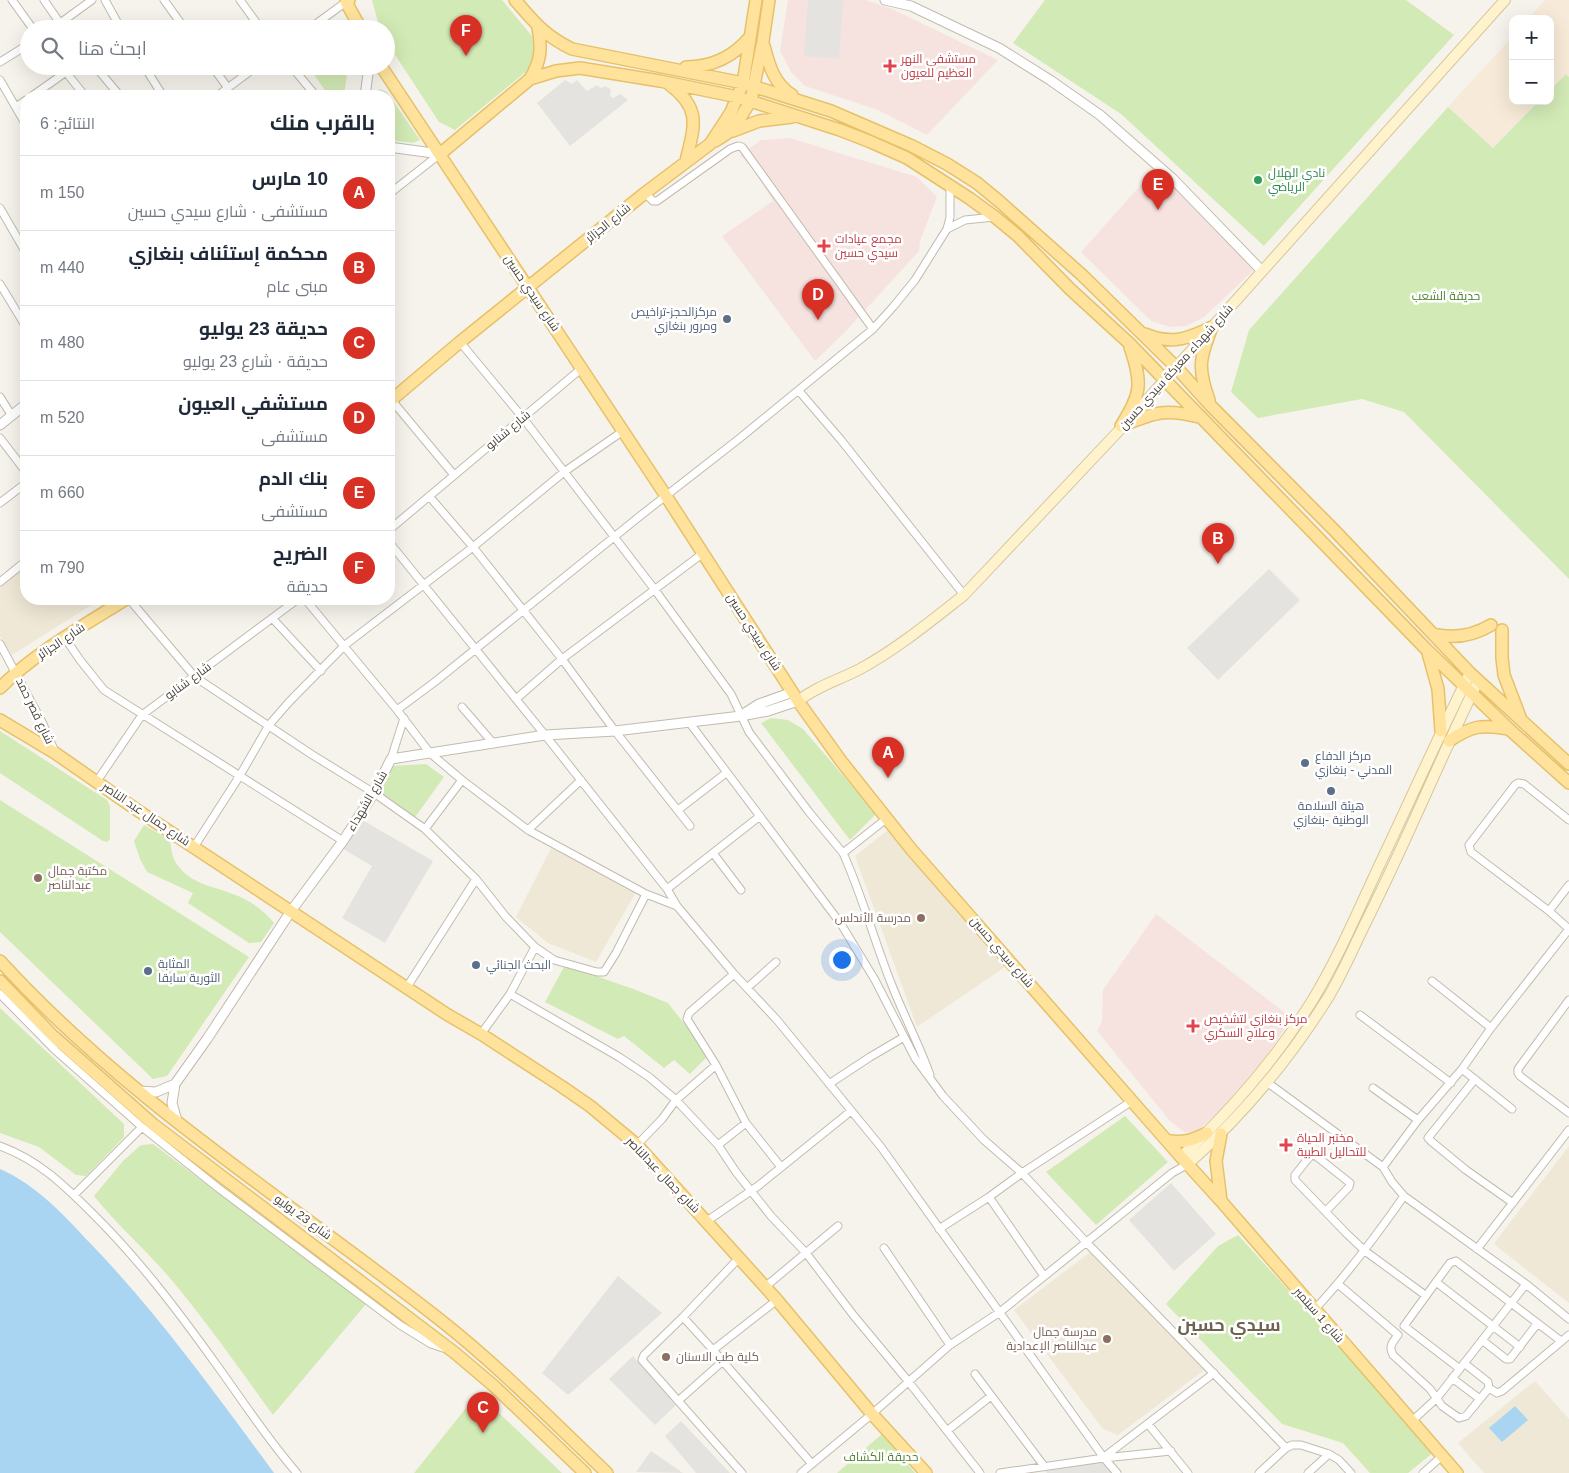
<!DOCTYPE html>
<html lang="ar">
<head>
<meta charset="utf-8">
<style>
	body { margin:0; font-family:Arial,Cairo,sans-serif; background:#f2f2f3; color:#1f2937; direction:rtl }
	.controls { position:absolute; right:15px; top:15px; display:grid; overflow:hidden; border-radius:10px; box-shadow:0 5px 20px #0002 }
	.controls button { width:45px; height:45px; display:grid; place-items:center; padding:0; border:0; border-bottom:1px solid #e0e1e3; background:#fff; color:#1f2937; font:25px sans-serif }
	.you { position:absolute; left:841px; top:959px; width:18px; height:18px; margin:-12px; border:4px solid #fff; border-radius:50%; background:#1a73e8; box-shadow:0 0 0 8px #1a73e833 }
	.badge { display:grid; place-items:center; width:32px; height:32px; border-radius:50%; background:#d93025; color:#fff; font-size:16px; font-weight:700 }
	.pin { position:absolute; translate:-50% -41px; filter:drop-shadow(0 1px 2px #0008) }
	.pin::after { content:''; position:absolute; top:26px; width:18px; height:15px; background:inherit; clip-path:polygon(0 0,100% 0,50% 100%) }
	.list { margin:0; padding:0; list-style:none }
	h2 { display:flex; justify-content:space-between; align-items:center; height:65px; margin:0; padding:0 20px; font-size:21px }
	h2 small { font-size:16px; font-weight:400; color:#747a83 }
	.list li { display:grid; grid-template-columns:32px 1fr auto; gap:15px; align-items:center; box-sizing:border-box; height:75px; padding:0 20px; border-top:1px solid #e0e1e3 }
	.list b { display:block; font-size:19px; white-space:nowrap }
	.list p { margin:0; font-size:16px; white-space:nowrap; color:#747a83 }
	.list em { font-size:16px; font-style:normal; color:#747a83 }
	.icon { flex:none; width:28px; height:28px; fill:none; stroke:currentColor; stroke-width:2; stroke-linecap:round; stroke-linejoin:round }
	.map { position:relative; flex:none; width:1569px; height:1473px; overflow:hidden; direction:ltr }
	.search { position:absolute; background:#fff; box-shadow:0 5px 20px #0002; left:20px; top:20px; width:375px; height:55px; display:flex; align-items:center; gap:12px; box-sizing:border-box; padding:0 18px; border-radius:28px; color:#747a83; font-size:19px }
	.panel { position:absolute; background:#fff; box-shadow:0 5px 20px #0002; left:20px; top:90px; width:375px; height:515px; border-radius:20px; direction:rtl }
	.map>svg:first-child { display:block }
</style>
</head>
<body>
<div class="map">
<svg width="1569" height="1473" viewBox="0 0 1569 1473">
	<rect width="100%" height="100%" fill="#f6f3ec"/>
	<!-- commercial -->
	<path fill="#f7ead8" d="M1545,0H1569V77L1566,74L1550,90V19H1528Z
		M1513,36V101H1539L1493,148L1448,107Z"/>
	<!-- education -->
	<path fill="#efe8d6" d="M26,566V599H101L12,655L0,636V587Z
		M888,830L1005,967L917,1027L855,856Z
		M551,848L636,892L596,962L548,943L516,917Z
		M1569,1146V1303L1495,1245V1242Z
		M1093,1250L1207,1368L1118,1435L1103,1429L1014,1310Z
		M1535,1381L1569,1419V1473H1484L1458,1443Z"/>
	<!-- medical -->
	<path fill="#f6e3e0" d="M788,0H865L890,8L998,60L927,135L878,110L805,86L791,72L780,51Z
		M790,138L917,177L937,197L920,241L919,251L845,332L815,361L722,236L773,201L753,169L740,155L761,140Z
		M1156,168L1256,268L1204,317L1186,326L1171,327L1151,321L1081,252Z
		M1156,914L1292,1018L1244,1089L1196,1132H1184L1170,1121L1097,1031L1102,1021L1103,990Z"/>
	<!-- green -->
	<path fill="#d2eab5" d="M372,0H502L532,36L537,46L534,65L455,130L439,122L386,41V29H380Z
		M1045,0H1406L1454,35L1264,246L1121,114L1013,43Z
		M308,66H348L344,96H329Z
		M1566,74L1569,77V579L1404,412L1362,399L1258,418L1231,392L1249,330L1448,107L1493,148L1539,101H1550V90Z
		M380,89L387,92L420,140L413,143L389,140V96H374V94Z
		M771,718L788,720L803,729L876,814L850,840L761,723Z
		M0,731L107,800L110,806V839L107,842L103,841L0,773Z
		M426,764L444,777L413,820L373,789L391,766Z
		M0,800L249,957L167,1076L153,1079L0,932Z
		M144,825L170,840C171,848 172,857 176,863C191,885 211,885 233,894C248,899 265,911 274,923L261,942L249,943L188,903L193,893L147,872L140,859L134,841Z
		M565,965L636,990L668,1003L709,1055L690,1074L674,1060L664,1068L624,1036L618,1039L545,1002Z
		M0,1008L124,1124V1137L86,1176L76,1175L39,1147L0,1133Z
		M1125,1116L1168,1162L1096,1225L1046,1172Z
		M153,1144L366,1304L273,1415C239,1368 206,1321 169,1277C145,1249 117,1225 94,1196L123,1161L141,1145Z
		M1238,1235L1435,1451L1408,1473H1370L1343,1443L1282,1424L1166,1304L1218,1246Z
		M478,1393L562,1473H414Z
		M882,1434L915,1473H837Z"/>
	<!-- parking -->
	<path fill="#e5e3e0" d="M808,0H843L839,59L804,56Z
		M565,80L572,84L577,80L587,91L597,85L601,88L606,86L611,90L610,96L613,98L620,94L628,100L570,146L537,103Z
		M1269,569L1300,600L1218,680L1187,648Z
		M357,817L433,861L385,943L342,918L372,866L340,847Z
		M1171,1183L1216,1234L1174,1271L1129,1220Z
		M618,1276L662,1313L568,1395L542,1373Z
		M633,1356L676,1405L655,1425L609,1379Z
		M681,1421L730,1473H696L665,1436Z
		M651,1451L683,1473L636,1472Z
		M1102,1461L1112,1473H1047L1044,1470Z"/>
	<!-- water -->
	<path fill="#a9d4f2" d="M0,1169C35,1184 63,1214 88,1241C157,1312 215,1393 274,1473H0Z
		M1515,1406L1528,1420L1502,1442L1489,1428Z"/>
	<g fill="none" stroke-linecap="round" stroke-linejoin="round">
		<defs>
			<path id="minor" d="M12,0L33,29
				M44,0L64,29
				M105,0L121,29
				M164,0L185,29
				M240,0L261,29
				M52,29L92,0
				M309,29L346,2
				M0,62L29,44
				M61,66L85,96
				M95,66L120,96
				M144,66L163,96
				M212,66L228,88
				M291,66L316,96
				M0,80L26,125
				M32,96L66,72
				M217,96L257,66
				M16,107L26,100
				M645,193L653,201H657L730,149L738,146L742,147L873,329
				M389,194L440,154
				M0,208L26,253
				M947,229L965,220L994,217
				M0,284L26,327
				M460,342L523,418L655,590L731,694L749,732L809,812L843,853L886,819
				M799,391L841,440L964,595
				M0,397L12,416
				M389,397L454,475
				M0,438L26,472
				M429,496L473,547L562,659L615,731L690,826
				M0,503L26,483
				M389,530L582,368
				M389,542L545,735L667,889L677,906
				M0,582L26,561
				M129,599L195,677L311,754L374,793L425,829L476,879L506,917L535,947L554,960L597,972H604L616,953L646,894
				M305,599L397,710L430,753L462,780L528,830L646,894L677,906L734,974L777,1020L881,1147L1104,1458L1117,1473
				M273,619L321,671
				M65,638L80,660L104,690L343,841
				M0,644L43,724L55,752
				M516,699L562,659L702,554
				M462,707L493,743
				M397,710L436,681L640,516L740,438L873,329L893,307L915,280L947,229L950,217V185
				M689,722L841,924L875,980L915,1058L943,1096L984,1140L1022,1173L1087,1243L1286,1448L1292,1445H1301L1329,1454L1339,1460L1351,1473
				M391,759L404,718
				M97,781L142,715L298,599
				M678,810L726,773
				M1569,820L1524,784L1518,783L1515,785L1469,845L1471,852L1549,911L1569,929
				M425,829L462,780
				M528,830L581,780
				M194,847L239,777L269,725L289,702L345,645L473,547L564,472L623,431
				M713,853L741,890
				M843,853C862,895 874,940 891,983C903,1014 919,1044 930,1075
				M667,889L760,816
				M1549,911L1569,885
				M734,974L689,1013L687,1019L716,1065L746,1123L781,1167
				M1432,981L1491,1028
				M407,987L476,879
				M747,988L776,962
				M0,994L56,1051L142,1127L74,1195
				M510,994L619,1057L649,1077L676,1100L718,1145L736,1172L771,1216L806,1253L854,1316L908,1381L980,1473
				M1569,1000L1518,1069V1073L1520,1076L1569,1113
				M1360,1015L1451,1083
				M481,1034L510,994L535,947
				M1462,1069L1512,1109
				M1475,1079L1428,1138L1432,1142L1466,1170L1513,1203
				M1268,1083L1383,1167
				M829,1084L870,1057L904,1037
				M1373,1088L1418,1120
				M142,1127L217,1187L400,1325L431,1344L443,1348
				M637,1145L662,1119L676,1100L716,1065
				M718,1145L746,1123
				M0,1146C38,1160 63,1184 91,1212C138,1258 178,1311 216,1364C243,1401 267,1439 297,1473
				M989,1197L1044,1276
				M1326,1211L1349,1187L1350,1183L1316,1156L1311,1155L1295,1175V1180L1346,1233L1365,1251L1425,1295
				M707,1221L758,1186L851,1111
				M939,1229L989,1197L1022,1173L1132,1101
				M884,1248L950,1345
				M1477,1249L1569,1130
				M738,1259L683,1317L713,1350L812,1464
				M1436,1282L1450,1263L1456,1261L1561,1341
				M1338,1284L1398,1335C1393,1342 1388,1346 1393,1355L1430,1389L1442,1406L1459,1418L1466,1416L1489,1388L1488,1382L1464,1363
				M1526,1284L1569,1319
				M765,1287L838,1226
				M1314,1310C1348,1274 1376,1236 1404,1196
				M683,1317L644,1355L642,1360L742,1473
				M1482,1340L1506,1359H1510L1537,1324
				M713,1350L777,1300
				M1460,1369L1404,1326L1436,1282L1520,1347
				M975,1374L1044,1466
				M1452,1378L1480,1399
				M1489,1388L1497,1393L1502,1391L1569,1335
				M678,1401L723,1361
				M1412,1421L1437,1398L1526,1284L1404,1196L1392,1182L1383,1167L1418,1120L1462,1069L1491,1028L1569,929
				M1148,1424L1188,1473
				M948,1430L991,1396
				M1104,1457L1214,1373
				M801,1473L872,1414L950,1345L1000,1312L1172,1173L1188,1164
				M1000,1473L1104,1458L1171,1451
				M1259,1473L1286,1448
				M1308,1473L1329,1454
				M1423,1473L1442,1456"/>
			<path id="tertiary" d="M885,0L911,6L999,48L1050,80L1100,115L1173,179L1262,271
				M365,96L369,66
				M389,147L440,154
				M0,425L26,404
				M745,713L759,704L793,692
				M138,1091L156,1092L175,1084
				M177,1121L172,1103L175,1084L207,1039L291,911L343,841L374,793L391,759L545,735L615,731L741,716L768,711L798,701"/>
			<path id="secondary" d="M798,701C817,686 839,680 860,669C897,649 931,621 964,595L1129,420L1505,0
				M1181,1157C1232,1110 1275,1060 1312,1001C1338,958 1357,913 1378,868C1409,803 1438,737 1470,673
				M1188,1164C1243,1115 1290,1059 1329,996C1344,971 1355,944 1368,918C1407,840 1440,759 1478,681"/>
			<path id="primary" d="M349,0L346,2L361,29
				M515,0C534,22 545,36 572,49L743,83L831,111L912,146L947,164L977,183L1000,202L1082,275L1176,367L1211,406L1335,531L1470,673L1569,764
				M764,46C769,65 774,84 792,95
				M381,66L666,496L798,701L841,761L911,849L1181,1157L1221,1201L1457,1473
				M686,67C713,67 733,57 750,37
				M530,79C541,61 542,48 538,28
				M670,85C702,109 694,127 686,161
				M733,131L759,121L792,117
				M715,141L729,132L739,120L751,100L763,41L769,0
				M440,154L530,79L556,71L580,68L660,81L738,97L840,130L871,142L907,158L969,198L995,217L1018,236L1070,289L1129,343L1426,649L1509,729L1569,783
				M1145,334C1171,345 1188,339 1212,327
				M1209,400C1197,367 1200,358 1212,327
				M389,402L460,342L645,193L710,144L731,112L743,83L756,0
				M1121,426C1141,393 1143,385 1130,347
				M1121,426C1154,413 1163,408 1199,417
				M1502,630V658L1504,675L1520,717
				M1433,634C1454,639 1473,636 1491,625
				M1428,653L1438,689L1441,731
				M0,688C36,652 83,626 126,599
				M0,720L55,753L137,810L448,1015L481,1034L561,1086L590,1106L637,1145L777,1300L872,1414L926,1473
				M1449,741C1471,726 1482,724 1508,729
				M0,961C129,1102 290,1202 439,1319C499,1366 552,1421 607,1473
				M0,981L52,1035L154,1125L455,1353L494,1386L585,1473
				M1166,1140C1182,1144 1193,1140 1207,1133
				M1221,1201L1216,1161L1221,1134"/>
		</defs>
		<!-- minor casing -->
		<use href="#minor" stroke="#c2bbae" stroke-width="9"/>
		<!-- tertiary casing -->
		<use href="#tertiary" stroke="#c2bbae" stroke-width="11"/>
		<!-- secondary casing -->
		<use href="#secondary" stroke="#d6c79b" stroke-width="12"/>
		<!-- primary casing -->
		<use href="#primary" stroke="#e6c16a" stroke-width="14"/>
		<!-- minor -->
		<use href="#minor" stroke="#fff" stroke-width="7"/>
		<!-- tertiary -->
		<use href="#tertiary" stroke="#fff" stroke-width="9"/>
		<!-- secondary -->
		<use href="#secondary" stroke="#fff3cd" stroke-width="10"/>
		<!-- primary -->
		<use href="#primary" stroke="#ffe39c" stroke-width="11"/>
	</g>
	<!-- markers -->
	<g fill="#e0444e" stroke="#fff" stroke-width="2">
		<path d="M887.5 58.5h5v5h5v5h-5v5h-5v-5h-5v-5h5z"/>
		<path d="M821.5 238.5h5v5h5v5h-5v5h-5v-5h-5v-5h5z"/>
		<path d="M1190.5 1018.5h5v5h5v5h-5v5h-5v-5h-5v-5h5z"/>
		<path d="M1283.5 1137.5h5v5h5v5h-5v5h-5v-5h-5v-5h5z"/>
	</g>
	<circle fill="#2e9e5b" stroke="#fff" stroke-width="2" cx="1258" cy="180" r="5"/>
	<g fill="#5c6f8a" stroke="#fff" stroke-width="2">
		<circle cx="727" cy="319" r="5"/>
		<circle cx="1305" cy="763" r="5"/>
		<circle cx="1331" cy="791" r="5"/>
		<circle cx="476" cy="965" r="5"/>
		<circle cx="148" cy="971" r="5"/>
	</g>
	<g fill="#8d6e63" stroke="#fff" stroke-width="2">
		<circle cx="38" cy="878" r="5"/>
		<circle cx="921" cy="918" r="5"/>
		<circle cx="1107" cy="1339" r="5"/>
		<circle cx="666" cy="1357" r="5"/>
	</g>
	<g text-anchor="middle" stroke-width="5" stroke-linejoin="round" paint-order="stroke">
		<!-- health labels -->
		<g font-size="12" fill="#be3a42" stroke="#fff" text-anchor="start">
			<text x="901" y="63">مستشفى النهر<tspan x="901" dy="14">العظيم للعيون</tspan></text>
			<text x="835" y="243">مجمع عيادات<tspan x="835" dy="14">سيدي حسين</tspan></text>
			<text x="1204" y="1023">مركز بنغازي لتشخيص<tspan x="1204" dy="14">وعلاج السكري</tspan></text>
			<text x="1297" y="1142">مختبر الحياة<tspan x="1297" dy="14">للتحاليل الطبية</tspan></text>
		</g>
		<!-- leisure labels -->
		<g font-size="12" fill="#27864d" stroke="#fff" text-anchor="start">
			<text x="1268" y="177">نادي الهلال<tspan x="1268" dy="14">الرياضي</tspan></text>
		</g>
		<!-- street labels -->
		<g font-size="12" fill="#4b4439" stroke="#fff">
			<text transform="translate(608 223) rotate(-39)" y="4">شارع الجزائر</text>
			<text transform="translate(532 293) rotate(56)" y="4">شارع سيدي حسين</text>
			<text transform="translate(1176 367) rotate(-48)" y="4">شارع شهداء معركة سيدي حسين</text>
			<text transform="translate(508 430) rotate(-40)" y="4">شارع شنابو</text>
			<text transform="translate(754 632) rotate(57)" y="4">شارع سيدي حسين</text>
			<text transform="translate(61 641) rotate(-34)" y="4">شارع الجزائر</text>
			<text transform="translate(188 681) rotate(-36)" y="4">شارع شنابو</text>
			<text transform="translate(35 711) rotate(64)" y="4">شارع قصر حمد</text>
			<text transform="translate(367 801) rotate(-60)" y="4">شارع الشهداء</text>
			<text transform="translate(146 814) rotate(34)" y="4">شارع جمال عبد الناصر</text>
			<text transform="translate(1002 952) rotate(49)" y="4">شارع سيدي حسين</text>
			<text transform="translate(663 1175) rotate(46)" y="4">شارع جمال عبدالناصر</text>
			<text transform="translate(303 1217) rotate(36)" y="4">شارع 23 يوليو</text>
			<text transform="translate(1319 1315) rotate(49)" y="4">شارع 1 سبتمبر</text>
		</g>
		<!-- park labels -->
		<g font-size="12" fill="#4a7f2a" stroke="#fff">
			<text x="1446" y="300">حديقة الشعب</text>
			<text x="881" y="1461">حديقة الكشاف</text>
		</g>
		<!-- service labels -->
		<g font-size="12" fill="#4e5e75" stroke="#fff" text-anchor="start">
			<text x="717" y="316" text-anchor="end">مركزالحجز-تراخيص<tspan x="717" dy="14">ومرور بنغازي</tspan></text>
			<text x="1315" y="760">مركز الدفاع<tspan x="1315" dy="14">المدني - بنغازي</tspan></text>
			<text x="1331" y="810" text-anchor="middle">هيئة السلامة<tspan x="1331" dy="14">الوطنية -بنغازي</tspan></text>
			<text x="158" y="968">المثابة<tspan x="158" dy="14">الثورية سابقا</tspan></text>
			<text x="486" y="969">البحث الجنائي</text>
		</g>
		<!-- education labels -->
		<g font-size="12" fill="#785e54" stroke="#fff" text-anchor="start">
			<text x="48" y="875">مكتبة جمال<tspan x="48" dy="14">عبدالناصر</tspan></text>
			<text x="911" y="922" text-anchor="end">مدرسة الأندلس</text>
			<text x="1097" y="1336" text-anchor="end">مدرسة جمال<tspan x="1097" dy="14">عبدالناصر الإعدادية</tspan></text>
			<text x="676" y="1361">كلية طب الاسنان</text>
		</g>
		<!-- district labels -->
		<g font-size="18" font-weight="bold" fill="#6e6250" stroke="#fff">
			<text x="1229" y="1331">سيدي حسين</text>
		</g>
	</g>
</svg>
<div class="controls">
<button>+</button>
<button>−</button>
</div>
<div class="you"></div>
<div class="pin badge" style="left:888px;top:778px">A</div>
<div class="pin badge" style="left:1218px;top:564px">B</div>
<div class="pin badge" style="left:483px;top:1433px">C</div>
<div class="pin badge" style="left:818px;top:320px">D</div>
<div class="pin badge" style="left:1158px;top:210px">E</div>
<div class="pin badge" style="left:466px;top:56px">F</div>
<div class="search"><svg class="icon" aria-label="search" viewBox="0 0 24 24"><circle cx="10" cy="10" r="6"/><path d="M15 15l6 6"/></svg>ابحث هنا</div>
<section class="panel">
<h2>بالقرب منك<small>النتائج: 6</small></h2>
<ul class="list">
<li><span class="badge">A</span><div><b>10 مارس</b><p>مستشفى · شارع سيدي حسين</p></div><em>150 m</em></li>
<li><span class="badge">B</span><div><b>محكمة إستئناف بنغازي</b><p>مبنى عام</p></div><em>440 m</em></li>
<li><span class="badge">C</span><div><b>حديقة 23 يوليو</b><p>حديقة · شارع 23 يوليو</p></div><em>480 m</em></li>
<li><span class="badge">D</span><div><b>مستشفي العيون</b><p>مستشفى</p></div><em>520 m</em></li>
<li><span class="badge">E</span><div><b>بنك الدم</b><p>مستشفى</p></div><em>660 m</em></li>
<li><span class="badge">F</span><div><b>الضريح</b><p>حديقة</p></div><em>790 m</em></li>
</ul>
</section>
</div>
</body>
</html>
